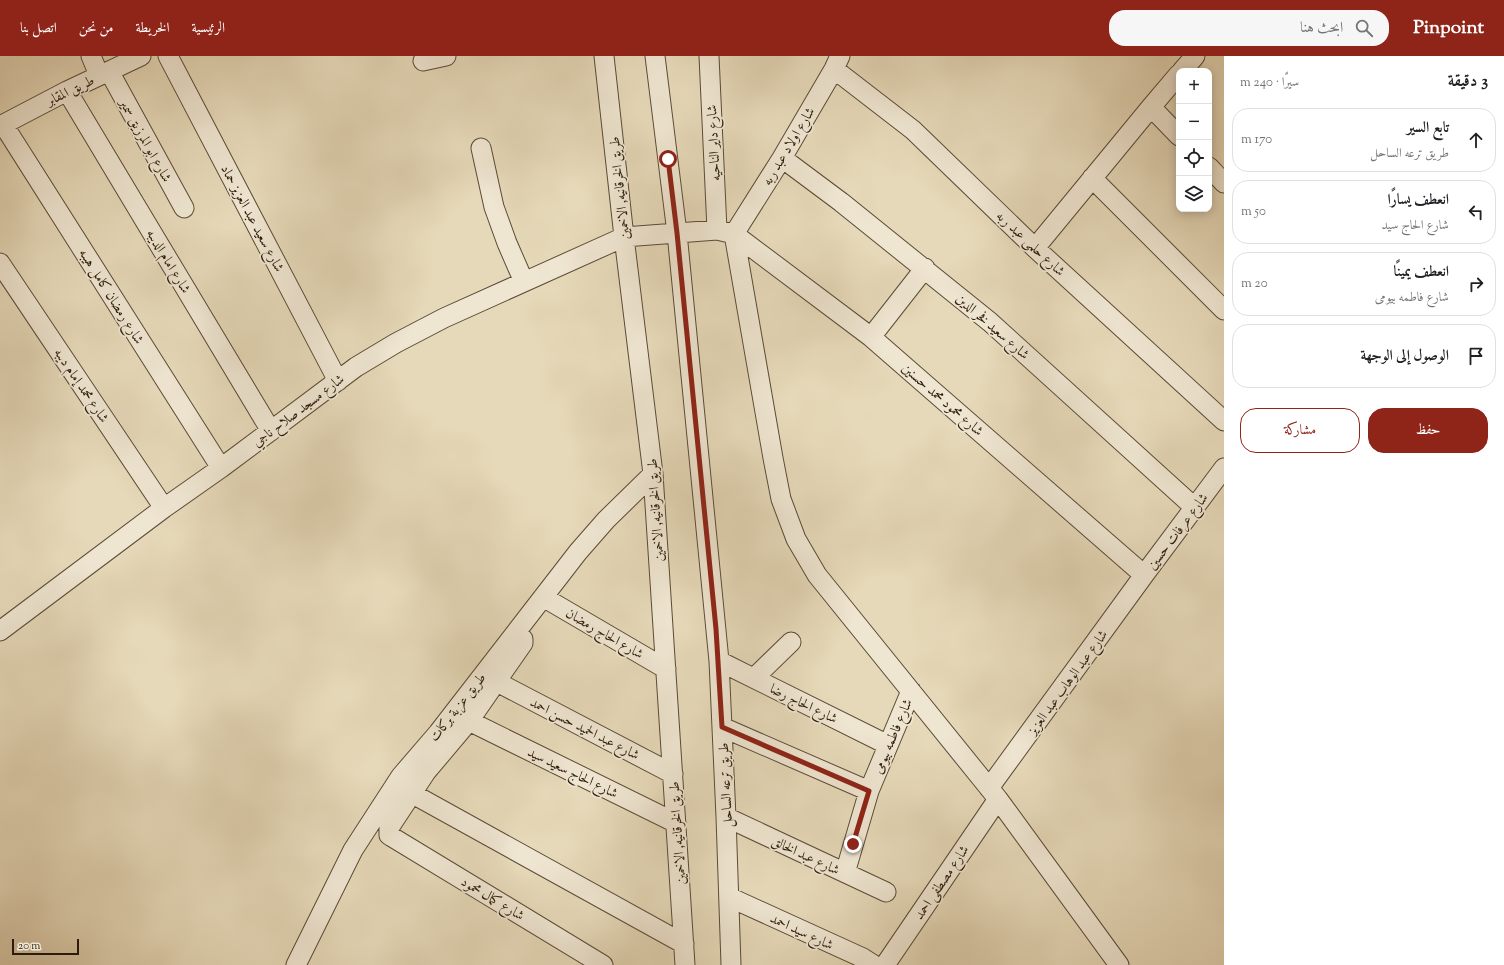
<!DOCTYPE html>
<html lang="ar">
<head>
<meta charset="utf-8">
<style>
	body { margin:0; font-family:"Sorts Mill Goudy",Amiri,serif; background:#f6f6f6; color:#202124; direction:rtl }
	.controls { position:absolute; right:12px; top:12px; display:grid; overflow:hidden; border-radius:8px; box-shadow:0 2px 10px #0003 }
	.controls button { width:36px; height:36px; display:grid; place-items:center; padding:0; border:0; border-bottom:1px solid #e0e0e0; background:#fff; color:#202124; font:20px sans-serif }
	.scale { position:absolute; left:12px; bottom:10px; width:67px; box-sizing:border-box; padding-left:4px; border:2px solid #2c1c0b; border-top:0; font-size:11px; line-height:14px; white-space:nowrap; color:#2c1c0b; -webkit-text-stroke:3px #efe6d2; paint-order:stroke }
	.stop { position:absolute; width:12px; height:12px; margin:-9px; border:3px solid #8f2418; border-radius:50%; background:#fff }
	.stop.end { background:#8f2418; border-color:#fff; box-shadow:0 1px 4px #0008 }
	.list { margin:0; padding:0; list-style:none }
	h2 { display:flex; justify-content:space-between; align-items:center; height:52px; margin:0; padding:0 16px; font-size:17px }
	h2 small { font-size:13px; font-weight:400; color:#757577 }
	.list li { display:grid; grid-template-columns:26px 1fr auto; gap:12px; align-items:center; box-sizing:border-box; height:64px; margin:0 8px 8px; padding:0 8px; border:1px solid #e0e0e0; border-radius:16px }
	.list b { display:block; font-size:15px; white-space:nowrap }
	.list p { margin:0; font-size:13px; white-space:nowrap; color:#757577 }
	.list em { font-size:13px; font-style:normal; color:#757577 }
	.actions { display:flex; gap:8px; padding:12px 16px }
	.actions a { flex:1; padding:9px 0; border:1px solid #8f2418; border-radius:16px; text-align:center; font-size:14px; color:#8f2418 }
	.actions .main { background:#8f2418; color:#fff }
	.icon { flex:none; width:22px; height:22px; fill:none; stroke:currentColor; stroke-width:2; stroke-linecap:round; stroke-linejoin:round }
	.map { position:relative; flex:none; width:1224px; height:909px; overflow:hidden; direction:ltr }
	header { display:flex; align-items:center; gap:24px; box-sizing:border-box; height:56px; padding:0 20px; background:#8f2418; color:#fff }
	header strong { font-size:19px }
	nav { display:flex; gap:22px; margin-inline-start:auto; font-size:14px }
	.search { width:280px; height:36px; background:#f6f6f6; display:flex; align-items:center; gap:10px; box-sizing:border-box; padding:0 14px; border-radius:16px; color:#757577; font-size:15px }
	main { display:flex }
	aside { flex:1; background:#fff }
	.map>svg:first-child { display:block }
</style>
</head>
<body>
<header>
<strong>Pinpoint</strong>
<div class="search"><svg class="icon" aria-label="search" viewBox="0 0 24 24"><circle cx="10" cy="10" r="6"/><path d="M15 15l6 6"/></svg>ابحث هنا</div>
<nav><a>الرئيسية</a><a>الخريطة</a><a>من نحن</a><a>اتصل بنا</a></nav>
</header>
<main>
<aside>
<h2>3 دقيقة<small>سيرًا · 240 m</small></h2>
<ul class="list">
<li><svg class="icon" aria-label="ahead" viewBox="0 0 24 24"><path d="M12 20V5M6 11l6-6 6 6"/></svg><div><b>تابع السير</b><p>طريق ترعه الساحل</p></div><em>170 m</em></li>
<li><svg class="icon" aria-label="left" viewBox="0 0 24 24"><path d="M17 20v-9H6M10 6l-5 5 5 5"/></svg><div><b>انعطف يسارًا</b><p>شارع الحاج سيد</p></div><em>50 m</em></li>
<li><svg class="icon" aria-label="right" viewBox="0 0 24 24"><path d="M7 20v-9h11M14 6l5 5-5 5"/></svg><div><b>انعطف يمينًا</b><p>شارع فاطمه بيومى</p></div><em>20 m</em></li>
<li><svg class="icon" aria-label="arrive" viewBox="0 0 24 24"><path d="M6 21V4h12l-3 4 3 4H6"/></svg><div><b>الوصول إلى الوجهة</b></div></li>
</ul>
<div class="actions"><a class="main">حفظ</a><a>مشاركة</a></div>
</aside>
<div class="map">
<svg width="1224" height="909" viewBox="0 0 1224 909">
	<rect width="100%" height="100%" fill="#e6d9b9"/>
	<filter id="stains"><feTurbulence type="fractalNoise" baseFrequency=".005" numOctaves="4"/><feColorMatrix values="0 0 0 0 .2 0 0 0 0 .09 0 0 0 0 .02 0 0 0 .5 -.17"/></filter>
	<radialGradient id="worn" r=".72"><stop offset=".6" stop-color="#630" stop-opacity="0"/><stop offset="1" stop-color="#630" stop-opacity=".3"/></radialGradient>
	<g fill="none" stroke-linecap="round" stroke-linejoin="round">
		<defs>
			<path id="street" d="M91,0L99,19
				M168,0L338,325
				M604,0L624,181L653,418L685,909
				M655,0L677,177L719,605L726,761L731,909
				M709,0L717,174
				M423,5L446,0
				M834,13L913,74L1035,192L1224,365
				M109,15L184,152
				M1182,15L1195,0
				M67,35L271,375
				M1151,51L1179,80
				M3,68L221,412
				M0,70L67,35L141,0
				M481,92L494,151L507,187L524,226
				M782,102L841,146L990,266L1194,451
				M1209,111L1224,127
				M1092,122L1224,254
				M734,178L773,402L781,443L796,483L817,519L998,743L1119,909
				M734,178L782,102L834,13L840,0
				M1035,192L1151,51L1179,18
				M0,207L164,452
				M871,281L925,212
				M543,541L666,613
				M0,575L164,452L221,412L356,311L396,287L444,262L624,181L717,174L734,178L871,281L1144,519
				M523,583V587L469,665L426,716L389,772V779L392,781L603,909
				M719,605L888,689
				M754,622L791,586
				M497,626L673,718
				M469,665L676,767
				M722,671L869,735
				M989,732L1144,519L1224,412
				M411,737L684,888
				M726,761L886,836
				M845,817L869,735L911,635
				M729,841L863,902L874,909
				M296,909L353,794L401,720L438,677L578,496L606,464L653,418
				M885,909L998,743"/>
		</defs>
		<!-- street casing -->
		<use href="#street" stroke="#5a4b36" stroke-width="21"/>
		<!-- street -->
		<use href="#street" stroke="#efe6d2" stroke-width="19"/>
	</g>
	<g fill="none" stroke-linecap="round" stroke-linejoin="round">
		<!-- route -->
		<path stroke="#8f2418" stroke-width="5" d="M668,103L677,177L716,573L722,671L869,735L853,788"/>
	</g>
	<g text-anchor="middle" stroke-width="3.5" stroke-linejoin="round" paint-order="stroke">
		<!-- street labels -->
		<g font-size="14" fill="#2c1c0b" stroke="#efe6d2">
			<text transform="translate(70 34) rotate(-26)" y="5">طريق المقابر</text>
			<text transform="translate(146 84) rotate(61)" y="5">شارع ابو المرزيق سمير</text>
			<text transform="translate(713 87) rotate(-93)" y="5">شارع داير الناحيه</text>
			<text transform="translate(788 90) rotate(-59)" y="5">شارع اولاد عبد ربه</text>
			<text transform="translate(619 132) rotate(-96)" y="5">طريق الخرقانيه, الاخمين</text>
			<text transform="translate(253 162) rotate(62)" y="5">شارع سعيد عبد العزيز حماد</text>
			<text transform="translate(1031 187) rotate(43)" y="5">شارع حلمى عبد ربه</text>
			<text transform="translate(169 205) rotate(59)" y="5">شارع امام الديبه</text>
			<text transform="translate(112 240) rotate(58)" y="5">شارع رمضان كامل هيبه</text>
			<text transform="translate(993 270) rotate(41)" y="5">شارع سعيد فخر الدين</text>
			<text transform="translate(82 329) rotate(56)" y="5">شارع محمد إمام ديبه</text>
			<text transform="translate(943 343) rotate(41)" y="5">شارع محمود محمد حسنين</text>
			<text transform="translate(298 354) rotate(-37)" y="5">شارع مسجد صلاح ناجي</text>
			<text transform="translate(655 454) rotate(-94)" y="5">طريق الخرقانيه, الاخمين</text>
			<text transform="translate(1177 475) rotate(-53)" y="5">شارع عرفات حسين</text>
			<text transform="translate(605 577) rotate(30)" y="5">شارع الحاج رمضان</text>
			<text transform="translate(1067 626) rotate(-54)" y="5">شارع عبد الوهاب عبد العزيز</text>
			<text transform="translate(804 647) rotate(26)" y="5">شارع الحاج رضا</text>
			<text transform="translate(457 651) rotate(-52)" y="5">طريق عزبة بركات</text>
			<text transform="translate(585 672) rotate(27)" y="5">شارع عبد الحميد حسن احمد</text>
			<text transform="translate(892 680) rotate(-67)" y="5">شارع فاطمه بيومى</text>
			<text transform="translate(573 716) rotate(26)" y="5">شارع الحاج سعيد سيد</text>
			<text transform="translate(725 729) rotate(-93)" y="5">طريق ترعه الساحل</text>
			<text transform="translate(677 777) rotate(-94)" y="5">طريق الخرقانيه, الاخمين</text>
			<text transform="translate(806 799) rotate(25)" y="5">شارع عبد الخالق</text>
			<text transform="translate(941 826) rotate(-56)" y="5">شارع مصطفى احمد</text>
			<text transform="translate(493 842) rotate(31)" y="5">شارع كمال محمود</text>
			<text transform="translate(802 875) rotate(25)" y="5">شارع سيد احمد</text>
		</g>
	</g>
	<rect width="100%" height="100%" filter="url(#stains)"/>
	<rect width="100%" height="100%" fill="url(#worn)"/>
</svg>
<div class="controls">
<button>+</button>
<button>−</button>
<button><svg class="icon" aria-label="locate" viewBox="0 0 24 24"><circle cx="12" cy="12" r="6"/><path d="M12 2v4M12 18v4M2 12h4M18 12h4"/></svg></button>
<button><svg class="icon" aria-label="layers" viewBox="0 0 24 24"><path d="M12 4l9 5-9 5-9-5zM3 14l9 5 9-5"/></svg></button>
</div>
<div class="scale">20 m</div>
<div class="stop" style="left:668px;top:103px"></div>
<div class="stop end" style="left:853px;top:788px"></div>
</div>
</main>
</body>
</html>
